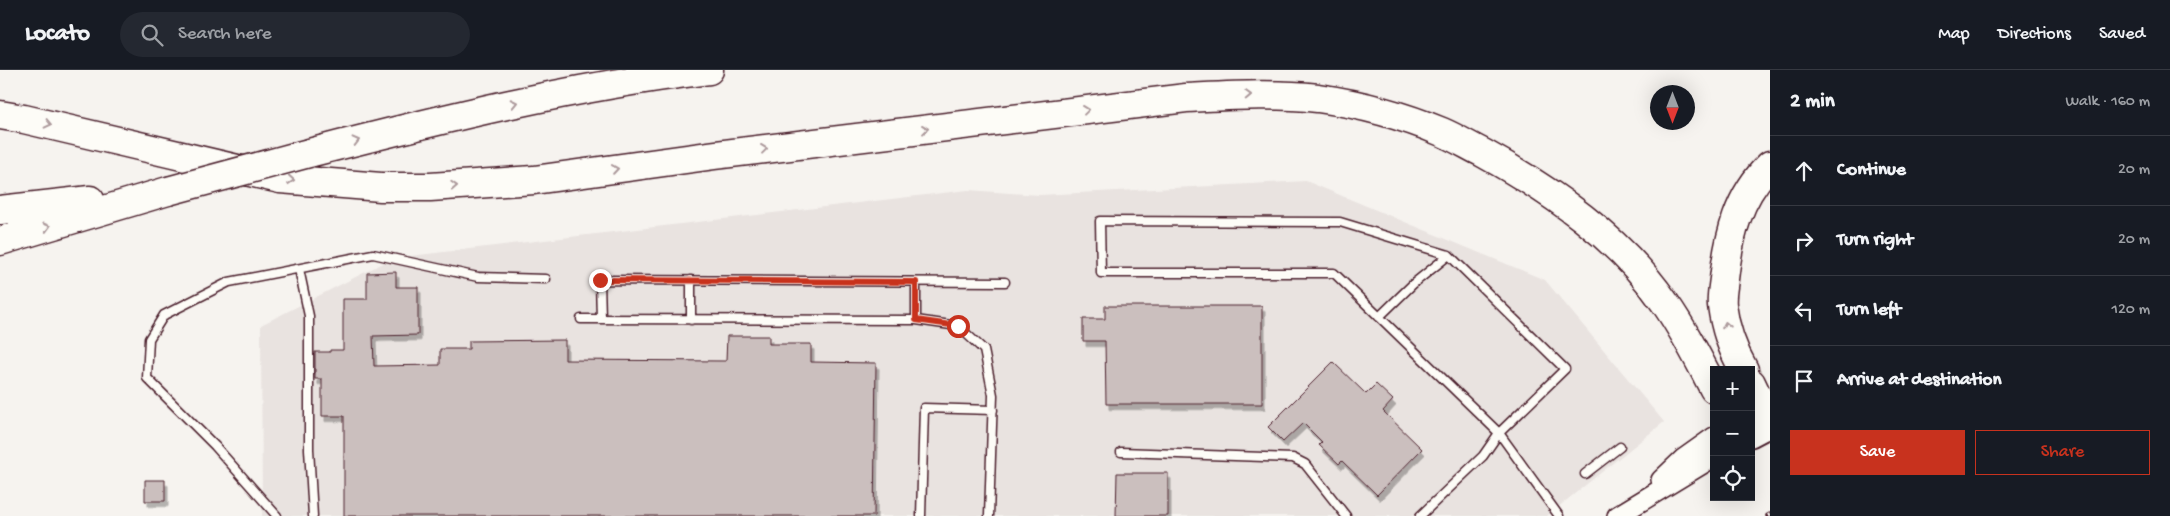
<!DOCTYPE html>
<html lang="en">
<head>
<meta charset="utf-8">
<style>
	body { margin:0; font-family:"Gochi Hand",sans-serif; background:#242831; color:#f1f3f6 }
	.controls { position:absolute; right:15px; bottom:15px; display:grid; overflow:hidden; border-radius:0px; box-shadow:0 5px 20px #0002 }
	.controls button { width:45px; height:45px; display:grid; place-items:center; padding:0; border:0; border-bottom:1px solid #363941; background:#171b24; color:#f1f3f6; font:25px sans-serif }
	.compass { position:absolute; left:1650px; top:15px; width:45px; height:45px; border-radius:50%; background:#171b24; box-shadow:0 5px 20px #0002; rotate:180deg }
	.stop { position:absolute; width:15px; height:15px; margin:-11px; border:4px solid #c8321e; border-radius:50%; background:#fff }
	.stop.end { background:#c8321e; border-color:#fff; box-shadow:0 1px 5px #0008 }
	.list { margin:0; padding:0; list-style:none }
	h2 { display:flex; justify-content:space-between; align-items:center; height:65px; margin:0; padding:0 20px; font-size:21px }
	h2 small { font-size:16px; font-weight:400; color:#9ea1a6 }
	.list li { display:grid; grid-template-columns:32px 1fr auto; gap:15px; align-items:center; box-sizing:border-box; height:70px; padding:0 20px; border-top:1px solid #363941 }
	.list b { display:block; font-size:19px; white-space:nowrap }
	.list em { font-size:16px; font-style:normal; color:#9ea1a6 }
	.actions { display:flex; gap:10px; padding:15px 20px }
	.actions a { flex:1; padding:11px 0; border:1px solid #c8321e; border-radius:0px; text-align:center; font-size:18px; color:#c8321e }
	.actions .main { background:#c8321e; color:#fff }
	.icon { flex:none; width:28px; height:28px; fill:none; stroke:currentColor; stroke-width:2; stroke-linecap:round; stroke-linejoin:round }
	.map { position:relative; flex:none; width:1770px; height:446px; overflow:hidden }
	header { display:flex; align-items:center; gap:30px; box-sizing:border-box; height:70px; padding:0 25px; background:#171b24; border-bottom:1px solid #363941 }
	header strong { font-size:24px }
	nav { display:flex; gap:28px; margin-inline-start:auto; font-size:18px }
	.search { width:350px; height:45px; background:#242831; display:flex; align-items:center; gap:12px; box-sizing:border-box; padding:0 18px; border-radius:28px; color:#9ea1a6; font-size:19px }
	main { display:flex }
	aside { flex:1; background:#171b24 }
	.map>svg:first-child { display:block }
</style>
</head>
<body>
<header>
<strong>Locato</strong>
<div class="search"><svg class="icon" aria-label="search" viewBox="0 0 24 24"><circle cx="10" cy="10" r="6"/><path d="M15 15l6 6"/></svg>Search here</div>
<nav><a>Map</a><a>Directions</a><a>Saved</a></nav>
</header>
<main>
<div class="map">
<svg width="1770" height="446" viewBox="0 0 1770 446">
	<defs>
		<filter id="shadow"><feDropShadow dx="3" dy="5.5" stdDeviation="0" flood-color="#0004"/></filter>
	</defs>
	<rect width="100%" height="100%" fill="#f6f3ef"/>
	<filter id="ink" filterUnits="userSpaceOnUse"><feTurbulence type="fractalNoise" baseFrequency=".02" numOctaves="2"/><feDisplacementMap in="SourceGraphic" scale="10" xChannelSelector="R" yChannelSelector="G"/><feConvolveMatrix kernelMatrix="1 2 1 2 8 2 1 2 1" color-interpolation-filters="sRGB"/></filter>
	<g filter="url(#ink)">
		<!-- built -->
		<path fill="#e9e3e0" d="M1306,111L1545,210L1664,352L1547,446H262L261,255L393,188L968,120L1040,125Z"/>
		<!-- building -->
		<path fill="#cbbfbe" stroke="#4a1f2b" filter="url(#shadow)" d="M396,202V217H418V265L373,266L374,296L440,295V279H469V271L565,270V290L726,291L727,266H769V274H811V292L876,293L874,446H344V346H322V309H315V282H330V280H343V229H367V203Z
			M1105,236H1262V334H1106L1105,271H1083V249H1105Z
			M1333,292L1366,324L1376,314L1393,330L1383,341L1422,379L1377,425L1342,391L1339,394L1319,375L1322,372L1303,353L1283,372L1268,357Z
			M1117,403H1168V446H1116Z
			M145,410H165V431H145Z"/>
		<g fill="none" stroke-linecap="round" stroke-linejoin="round">
			<defs>
				<path id="service" d="M1449,185L1565,299L1499,363L1559,446
					M299,199L309,246V379L313,446
					M691,210V250
					M916,212V250
					M1379,247L1413,214L1449,185L1340,152L1100,151L1101,203H1334L1499,363L1483,386L1420,446
					M581,249L916,250L958,256L984,280L993,325L989,446
					M601,249L600,210L1005,212
					M1121,382L1293,388L1305,394L1346,446
					M1585,404L1620,377
					M277,446L215,376L147,308L149,269L164,245L229,212L373,184L478,207L546,209
					M921,446L924,338L993,340"/>
				<path id="tertiary" d="M1661,410L1683,389L1714,367
					M1617,446L1714,387"/>
				<path id="secondary" d="M1751,366L1770,356"/>
				<path id="motorway" d="M0,45L24,49L280,109L381,117H430L534,110L715,85L1186,28C1230,26 1274,23 1318,28C1360,34 1404,46 1442,62C1456,68 1469,76 1483,83C1552,121 1620,168 1665,233C1684,260 1699,290 1714,319
					M309,83C441,49 573,16 709,0
					M0,140L90,130
					M0,171L168,121
					M1744,300C1732,279 1725,259 1722,235C1721,227 1723,217 1724,209C1729,166 1738,126 1770,95
					M1751,313L1770,353"/>
			</defs>
			<!-- service casing -->
			<use href="#service" stroke="#4a1f2b" stroke-width="11"/>
			<!-- tertiary casing -->
			<use href="#tertiary" stroke="#4a1f2b" stroke-width="22"/>
			<!-- secondary casing -->
			<use href="#secondary" stroke="#4a1f2b" stroke-width="25"/>
			<!-- motorway casing -->
			<use href="#motorway" stroke="#4a1f2b" stroke-width="31"/>
			<!-- service -->
			<use href="#service" stroke="#fdfcf7" stroke-width="8"/>
			<!-- tertiary -->
			<use href="#tertiary" stroke="#fdfcf7" stroke-width="19"/>
			<!-- secondary -->
			<use href="#secondary" stroke="#fdfcf7" stroke-width="21"/>
			<!-- motorway -->
			<use href="#motorway" stroke="#fdfcf7" stroke-width="28"/>
			<defs>
				<path id="rail" d="M1768,446L1770,445"/>
			</defs>
			<!-- rail casing -->
			<use href="#rail" stroke="#4a1f2b" stroke-width="5.5"/>
			<!-- rail -->
			<use href="#rail" stroke="#fdfcf7" stroke-width="4" stroke-dasharray="11" stroke-linecap="butt"/>
			<defs>
				<path id="motorway-bridge" d="M168,121L309,83"/>
			</defs>
			<!-- motorway-bridge casing -->
			<use href="#motorway-bridge" stroke="#4a1f2b" stroke-width="31" stroke-linecap="butt"/>
			<!-- motorway-bridge -->
			<use href="#motorway-bridge" stroke="#fdfcf7" stroke-width="28"/>
		</g>
		<!-- one-way arrows -->
		<defs><path id="oneway-chevron" d="M-2-3.5L2.5 0L-2 3.5" fill="none" stroke-width="1.6" stroke-linecap="round" stroke-linejoin="round" transform="scale(1.25)"/></defs>
		<g stroke="#ac999b">
			<use href="#oneway-chevron" transform="translate(1248 25) rotate(-2)"/>
			<use href="#oneway-chevron" transform="translate(514 33) rotate(-12)"/>
			<use href="#oneway-chevron" transform="translate(1086 40) rotate(-7)"/>
			<use href="#oneway-chevron" transform="translate(48 54) rotate(13)"/>
			<use href="#oneway-chevron" transform="translate(925 59) rotate(-7)"/>
			<use href="#oneway-chevron" transform="translate(356 71) rotate(-14)"/>
			<use href="#oneway-chevron" transform="translate(764 79) rotate(-7)"/>
			<use href="#oneway-chevron" transform="translate(615 99) rotate(-8)"/>
			<use href="#oneway-chevron" transform="translate(291 110) rotate(5)"/>
			<use href="#oneway-chevron" transform="translate(454 116) rotate(-3)"/>
			<use href="#oneway-chevron" transform="translate(47 157) rotate(-16)"/>
			<use href="#oneway-chevron" transform="translate(1726 255) rotate(-101)"/>
		</g>
	</g>
	<g fill="none" stroke-linecap="round" stroke-linejoin="round" filter="url(#ink)">
		<!-- route -->
		<path stroke="#c8321e" stroke-width="6" d="M600,210L916,212V250L958,256"/>
	</g>
</svg>
<div class="controls">
<button>+</button>
<button>−</button>
<button><svg class="icon" aria-label="locate" viewBox="0 0 24 24"><circle cx="12" cy="12" r="6"/><path d="M12 2v4M12 18v4M2 12h4M18 12h4"/></svg></button>
</div>
<svg class="compass" viewBox="-18 -18 36 36"><path d="M0-13l5 13h-10z" fill="#e53935"/><path d="M0 13l5-13h-10z" fill="#9ea1a6"/></svg>
<div class="stop" style="left:958px;top:256px"></div>
<div class="stop end" style="left:600px;top:210px"></div>
</div>
<aside>
<h2>2 min<small>Walk · 160 m</small></h2>
<ul class="list">
<li><svg class="icon" aria-label="ahead" viewBox="0 0 24 24"><path d="M12 20V5M6 11l6-6 6 6"/></svg><div><b>Continue</b></div><em>20 m</em></li>
<li><svg class="icon" aria-label="right" viewBox="0 0 24 24"><path d="M7 20v-9h11M14 6l5 5-5 5"/></svg><div><b>Turn right</b></div><em>20 m</em></li>
<li><svg class="icon" aria-label="left" viewBox="0 0 24 24"><path d="M17 20v-9H6M10 6l-5 5 5 5"/></svg><div><b>Turn left</b></div><em>120 m</em></li>
<li><svg class="icon" aria-label="arrive" viewBox="0 0 24 24"><path d="M6 21V4h12l-3 4 3 4H6"/></svg><div><b>Arrive at destination</b></div></li>
</ul>
<div class="actions"><a class="main">Save</a><a>Share</a></div>
</aside>
</main>
</body>
</html>
